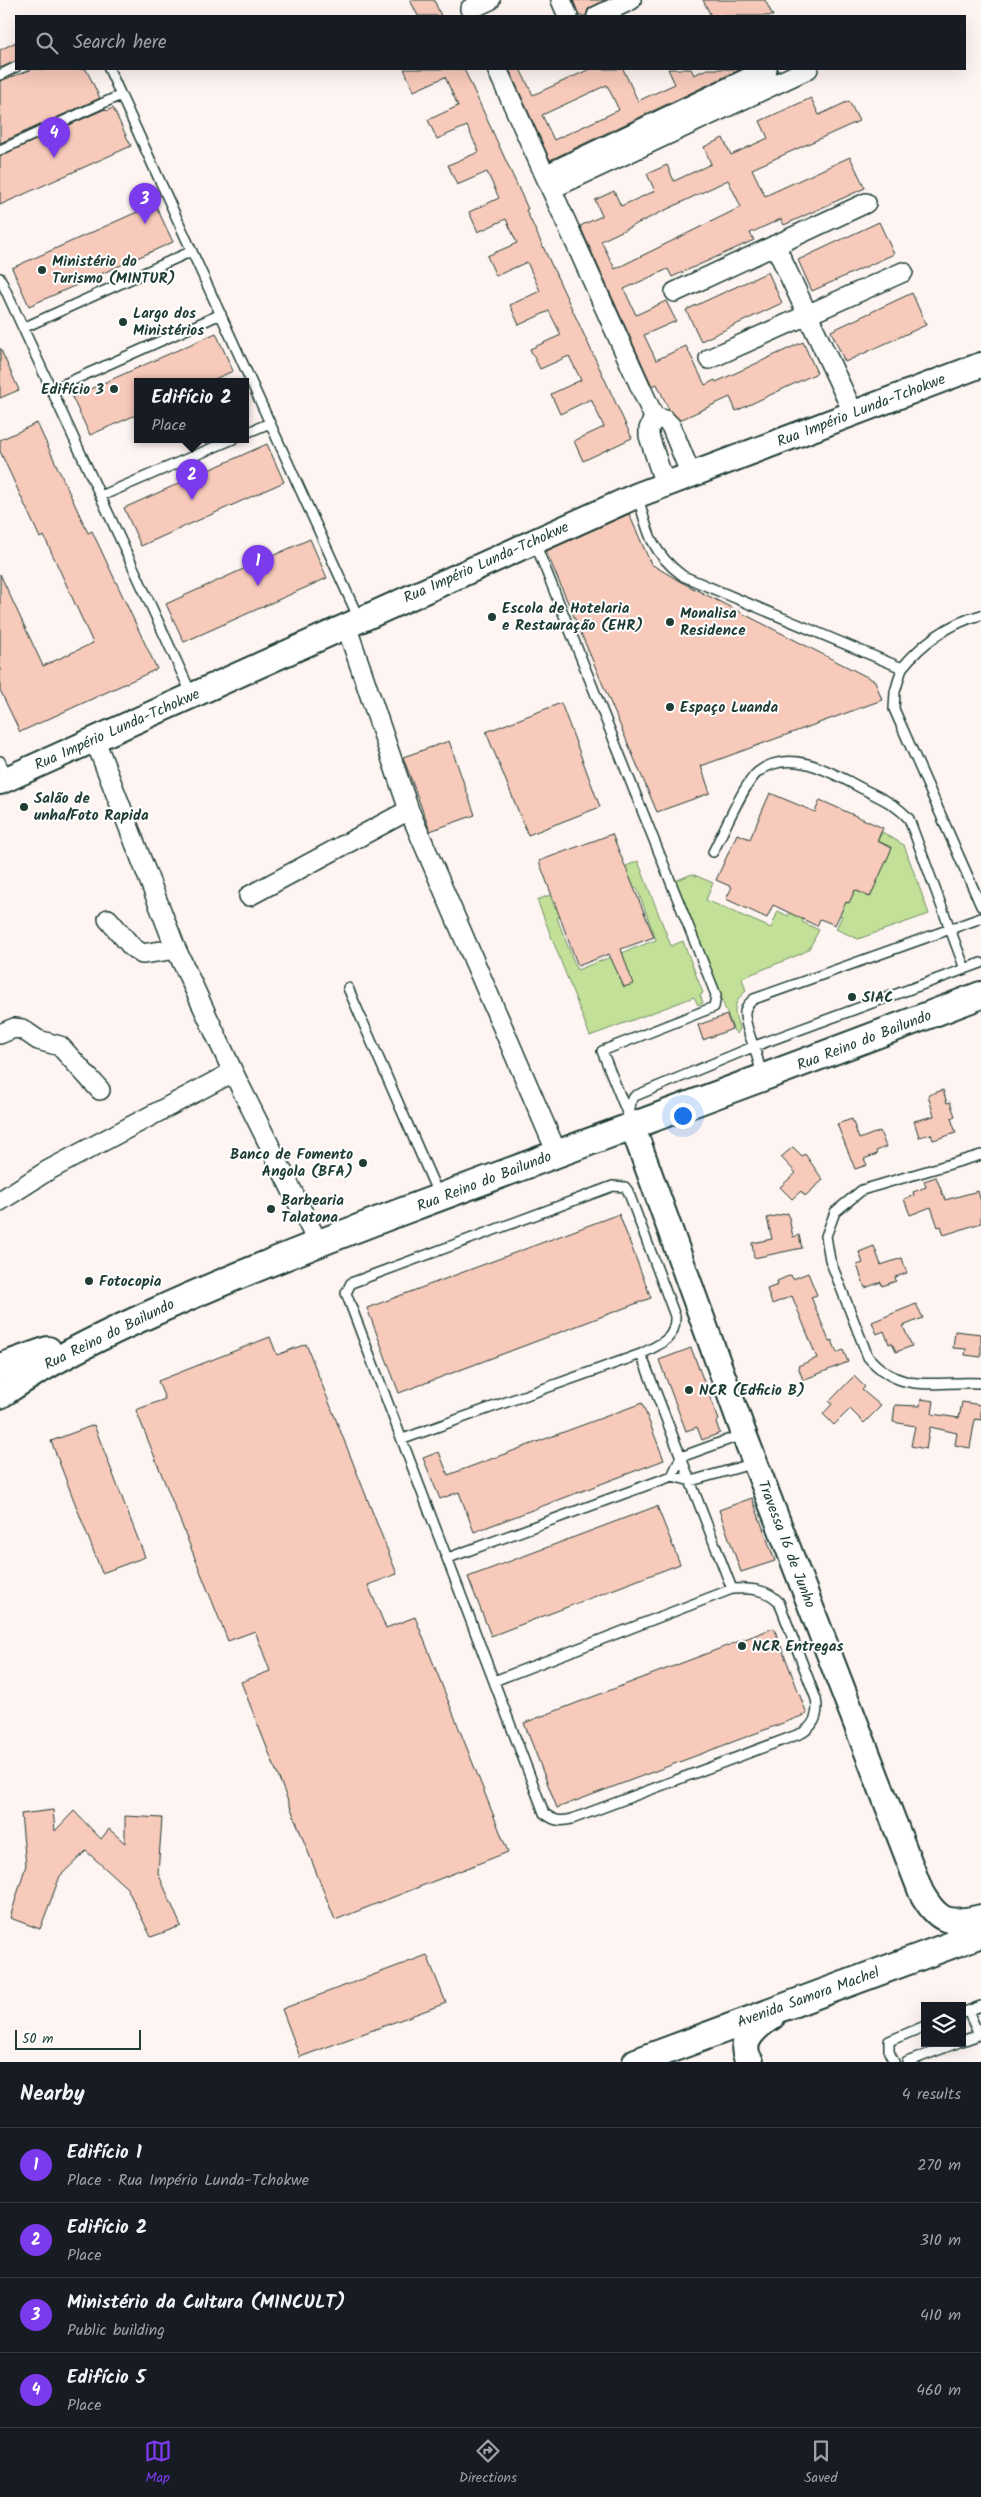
<!DOCTYPE html>
<html lang="en">
<head>
<meta charset="utf-8">
<style>
	body { margin:0; font-family:Kalam,sans-serif; background:#242831; color:#f1f3f6 }
	.controls { position:absolute; right:15px; bottom:15px; display:grid; overflow:hidden; border-radius:0px; box-shadow:0 5px 20px #0002 }
	.controls button { width:45px; height:45px; display:grid; place-items:center; padding:0; border:0; border-bottom:1px solid #363941; background:#171b24; color:#f1f3f6; font:25px sans-serif }
	.scale { position:absolute; left:15px; bottom:12px; width:126px; box-sizing:border-box; padding-left:5px; border:2px solid #1f3d34; border-top:0; font-size:14px; line-height:18px; white-space:nowrap; color:#1f3d34; -webkit-text-stroke:4px #fff; paint-order:stroke }
	.you { position:absolute; left:682px; top:1115px; width:18px; height:18px; margin:-12px; border:4px solid #fff; border-radius:50%; background:#1a73e8; box-shadow:0 0 0 8px #1a73e833 }
	.badge { display:grid; place-items:center; width:32px; height:32px; border-radius:50%; background:#7c3aed; color:#fff; font-size:16px; font-weight:700 }
	.pin { position:absolute; translate:-50% -41px; filter:drop-shadow(0 1px 2px #0008) }
	.pin::after { content:''; position:absolute; top:26px; width:18px; height:15px; background:inherit; clip-path:polygon(0 0,100% 0,50% 100%) }
	.popup { position:absolute; left:134px; top:378px; width:115px; height:65px; box-sizing:border-box; display:grid; place-content:center; border-radius:0px; background:#171b24; filter:drop-shadow(0 1px 4px #0005); font-size:16px; white-space:nowrap; color:#9ea1a6 }
	.popup b { font-size:19px; color:#f1f3f6 }
	.popup::after { content:''; position:absolute; left:50%; top:100%; margin-left:-10px; border:10px solid transparent; border-top-color:#171b24 }
	.list { margin:0; padding:0; list-style:none }
	h2 { display:flex; justify-content:space-between; align-items:center; height:65px; margin:0; padding:0 20px; font-size:21px }
	h2 small { font-size:16px; font-weight:400; color:#9ea1a6 }
	.list li { display:grid; grid-template-columns:32px 1fr auto; gap:15px; align-items:center; box-sizing:border-box; height:75px; padding:0 20px; border-top:1px solid #363941 }
	.list b { display:block; font-size:19px; white-space:nowrap }
	.list p { margin:0; font-size:16px; white-space:nowrap; color:#9ea1a6 }
	.list em { font-size:16px; font-style:normal; color:#9ea1a6 }
	.icon { flex:none; width:28px; height:28px; fill:none; stroke:currentColor; stroke-width:2; stroke-linecap:round; stroke-linejoin:round }
	.map { position:relative; flex:none; width:981px; height:2062px; overflow:hidden }
	.search { position:absolute; background:#171b24; box-shadow:0 5px 20px #0002; left:15px; right:15px; top:15px; height:55px; display:flex; align-items:center; gap:12px; box-sizing:border-box; padding:0 18px; border-radius:0px; color:#9ea1a6; font-size:19px }
	.sheet { height:365px; background:#171b24 }
	nav { display:flex; justify-content:space-around; align-items:center; box-sizing:border-box; height:70px; border-top:1px solid #363941; background:#171b24; font-size:14px; color:#9ea1a6 }
	nav a { display:grid; justify-items:center; gap:2px }
	nav .on { color:#7c3aed }
	.map>svg:first-child { display:block }
</style>
</head>
<body>
<div class="map">
<svg width="981" height="2062" viewBox="0 0 981 2062">
	<rect width="100%" height="100%" fill="#fef4f1"/>
	<filter id="ink" filterUnits="userSpaceOnUse"><feTurbulence type="fractalNoise" baseFrequency=".02" numOctaves="2"/><feDisplacementMap in="SourceGraphic" scale="10" xChannelSelector="R" yChannelSelector="G"/><feConvolveMatrix kernelMatrix="1 2 1 2 8 2 1 2 1" color-interpolation-filters="sRGB"/></filter>
	<g filter="url(#ink)">
		<!-- green -->
		<path fill="#c2e098" stroke="#708e66" d="M882,832L904,845L929,914L858,939L836,929L842,916L826,908L832,896L848,903L855,890L869,897L892,847L878,841Z
			M638,861L671,946L683,941L703,993L700,995L703,1003L698,1005L694,997L590,1036L537,900L550,895L555,908L568,903L571,912L557,918L577,970L656,940L637,888L620,894L616,884L630,879L626,866Z
			M692,874L713,883L706,900L771,928L778,911L788,916L792,907L806,914L802,922L819,930L809,949L803,953L742,978L746,991C732,1003 733,1013 740,1029L737,1034L734,1031L675,881Z"/>
		<!-- building -->
		<path fill="#f8cabb" stroke="#1f3d34" fill-rule="evenodd" d="M410,0H434L441,16H418Z
			M573,0H605L588,9L586,16H579Z
			M703,0H765L773,16H711Z
			M16,42V61L0,68V50Z
			M33,69H86L100,98L0,143V81Z
			M404,69H464L528,209L526,210L632,438L583,461L574,441L604,427L591,399L560,414L551,394L581,380L569,356L540,369L530,349L561,335L549,311L519,325L510,305L540,291L527,262L496,276L487,256L517,243L506,219L478,232L469,212L499,198L487,172L457,185L448,165L479,152L467,126L437,139L428,120L458,106L445,77L414,91Z
			M509,69H520L533,95L590,69H623L638,101L675,84L668,69H691L694,75L707,69H741L550,160ZM607,85L619,110L554,140L542,115Z
			M811,98L819,115L849,101L859,121L752,169L765,196L850,157L865,188L784,225L781,219L750,233L754,240L672,277L668,269L624,289L636,315L666,301L676,321L644,335L656,360L686,346L705,385L715,380L716,382L803,342L817,373L736,411L730,397L680,420L669,410L657,384L652,386L580,226L602,216L595,200L614,191L621,206L655,191L647,174L667,165L674,181L711,164L704,147L723,138L731,155L768,138L760,121ZM728,180L741,207L615,269L601,241Z
			M113,108L131,146L0,205V156L105,109L106,111Z
			M155,204L173,242L29,306L12,268Z
			M879,222L894,254L812,291L798,260Z
			M768,272L782,303L701,341L686,310Z
			M912,293L926,325L845,362L831,331Z
			M216,333L233,371L210,381H138V414L90,435L72,397Z
			M0,348L19,390L0,398Z
			M37,423L88,533L92,531L157,669L20,732L0,690V574L43,666L93,643L44,536L40,538L0,451V440Z
			M267,444L284,482L141,546L124,508Z
			M629,514L651,564L681,582L875,681L882,700L701,766L710,793L657,812L546,551Z
			M310,539L327,578L184,642L166,604Z
			M561,703L600,807L528,835L486,732Z
			M449,741L475,815L430,831L403,757Z
			M770,793L815,812L820,800L883,828L877,841L892,848L870,897L855,890L849,903L846,902L835,925L820,919L817,926L773,905L767,918L726,899L732,887L716,880L737,834L750,839Z
			M612,834L654,937L621,949L633,984L624,987L609,954L578,966L539,861Z
			M727,1015L732,1029L703,1040L698,1025Z
			M943,1090L947,1103L950,1102L955,1116L951,1118L956,1133L933,1140L931,1134L919,1137L914,1121L934,1116L928,1095Z
			M852,1119L859,1139L880,1131L886,1147L876,1151L877,1154L864,1159L867,1165L855,1169L837,1124Z
			M793,1147L802,1156L805,1154L823,1180L805,1196L801,1191L792,1199L780,1187L796,1173L781,1157Z
			M936,1177L945,1200L978,1191L981,1202V1223L944,1235L941,1226L938,1227L931,1207L910,1215L904,1199L914,1195L913,1192L926,1187L924,1181Z
			M788,1213L793,1237L799,1235L802,1248L754,1258L752,1243L772,1239L767,1218Z
			M619,1214L651,1298L399,1393L367,1308Z
			M874,1246L881,1265L902,1258L907,1273L895,1277L896,1281L882,1286L881,1282L865,1288L857,1265L863,1263L859,1252Z
			M808,1273L817,1295L811,1297L829,1341L832,1340L837,1353L843,1350L848,1362L803,1380L798,1366L817,1358L809,1338L792,1296L772,1304L767,1289L778,1285L777,1281L791,1275L793,1279Z
			M916,1304L923,1318L903,1326L912,1346L896,1352L892,1343L889,1344L884,1331L877,1334L872,1322Z
			M955,1331L981,1334V1357L965,1355L966,1349L953,1348Z
			M270,1337L277,1355L306,1344L397,1574L368,1585L386,1628L415,1617L508,1852L335,1920L241,1682L270,1671L255,1631L228,1641L136,1410L165,1399L158,1381Z
			M691,1348L719,1420L716,1422L720,1433L702,1440L697,1427L686,1431L659,1360Z
			M854,1376L865,1387L862,1390L881,1406L864,1423L850,1409L834,1425L823,1414L832,1404L829,1402Z
			M921,1399L934,1401L932,1414L959,1418L962,1402L981,1405V1420L975,1419L970,1448L955,1445L957,1433L930,1427L926,1449L911,1446L915,1426L893,1422L895,1405L920,1406Z
			M642,1403L664,1460L474,1532L459,1492L440,1499L423,1458L439,1452L448,1475Z
			M94,1425L145,1557L102,1573L51,1441Z
			M752,1498L775,1561L741,1572L719,1510Z
			M657,1506L680,1564L491,1636L468,1577Z
			M774,1628L807,1714L557,1808L524,1723Z
			M53,1810L55,1831L74,1811L101,1839L109,1829L125,1843V1816L162,1818L158,1873L181,1926L151,1937L127,1888L86,1851L60,1876L40,1929L10,1918L26,1865L21,1814Z
			M427,1955L446,2003L300,2057L282,2009Z"/>
		<g fill="none" stroke-linecap="round" stroke-linejoin="round">
			<defs>
				<path id="service" d="M109,69L359,619
					M0,75L16,67
					M0,150L121,95
					M0,278L192,695
					M23,328L192,251
					M51,390L221,314
					M246,433L270,423
					M101,496L233,439
					M638,496C647,532 652,553 683,576L902,668C922,643 950,623 981,615
					M535,543L716,995L714,1007L602,1051L632,1125
					M902,668L895,692L894,709L981,906
					M0,761L8,778
					M713,852C723,833 744,783 758,772C791,746 834,774 865,790C881,798 897,805 909,819L965,969
					M348,988L439,1196
					M761,1076C760,1055 747,1036 745,1016C744,1008 748,1004 754,999L981,918
					M629,1116L631,1101L635,1096L755,1046L981,963
					M981,1155L862,1190L835,1212L826,1236L830,1260L868,1357C902,1396 935,1380 981,1383
					M641,1354L732,1589
					M403,1439L641,1354C660,1344 676,1340 675,1316L628,1191L625,1187L613,1186L351,1283L346,1293L544,1813C554,1821 560,1822 572,1819L802,1733C815,1725 819,1714 816,1699L779,1602C767,1589 750,1588 732,1589L494,1681
					M672,1476L681,1457L744,1434
					M448,1558L672,1476L691,1481L755,1463
					M962,2013L981,2006
					M962,2041L976,2036L978,2033L968,2011
					M894,2062L889,2052V2041L925,2026
					M907,2062L957,2043"/>
				<path id="minor" d="M561,0L568,16
					M470,9L490,0
					M597,16L631,0
					M497,69L654,417L649,429V436L665,485
					M545,175L767,69
					M551,189L808,69
					M775,245L853,412
					M675,292L866,203
					M709,359L903,272
					M654,417L665,420L671,426L691,475
					M346,625L409,810L557,1153
					M92,740L100,753L176,949L233,1072L318,1243
					M249,896L409,810
					M108,919L132,947L142,954L176,949
					M0,1034L14,1028L22,1029L38,1040L60,1046L100,1090
					M0,1201L47,1171L233,1072"/>
				<path id="tertiary" d="M0,782L638,495L981,365
					M632,1125L744,1434L921,1892C938,1922 948,1925 981,1917"/>
				<path id="secondary" d="M0,1367L48,1350
					M0,1395C48,1362 97,1338 150,1314C235,1275 323,1241 411,1208C601,1137 792,1068 981,995
					M636,2062L981,1934
					M750,2062C736,2042 756,2026 772,2016"/>
			</defs>
			<!-- service casing -->
			<use href="#service" stroke="#1f3d34" stroke-width="12"/>
			<!-- minor casing -->
			<use href="#minor" stroke="#1f3d34" stroke-width="22"/>
			<!-- tertiary casing -->
			<use href="#tertiary" stroke="#1f3d34" stroke-width="28"/>
			<!-- secondary casing -->
			<use href="#secondary" stroke="#1f3d34" stroke-width="30"/>
			<!-- service -->
			<use href="#service" stroke="#fff" stroke-width="9"/>
			<!-- minor -->
			<use href="#minor" stroke="#fff" stroke-width="19"/>
			<!-- tertiary -->
			<use href="#tertiary" stroke="#fff" stroke-width="24"/>
			<!-- secondary -->
			<use href="#secondary" stroke="#fff" stroke-width="26"/>
		</g>
	</g>
	<!-- markers -->
	<g fill="#1f3d34" stroke="#fff" stroke-width="2">
		<circle cx="42" cy="270" r="5"/>
		<circle cx="123" cy="322" r="5"/>
		<circle cx="114" cy="389" r="5"/>
		<circle cx="492" cy="617" r="5"/>
		<circle cx="670" cy="622" r="5"/>
		<circle cx="670" cy="707" r="5"/>
		<circle cx="24" cy="807" r="5"/>
		<circle cx="852" cy="997" r="5"/>
		<circle cx="363" cy="1163" r="5"/>
		<circle cx="271" cy="1209" r="5"/>
		<circle cx="89" cy="1281" r="5"/>
		<circle cx="689" cy="1390" r="5"/>
		<circle cx="742" cy="1646" r="5"/>
	</g>
	<g text-anchor="middle" stroke-width="4" stroke-linejoin="round" paint-order="stroke">
		<!-- poi labels -->
		<g font-size="15" font-weight="bold" fill="#1f3d34" stroke="#fff" text-anchor="start">
			<text x="52" y="266">Ministério do<tspan x="52" dy="17">Turismo (MINTUR)</tspan></text>
			<text x="133" y="318">Largo dos<tspan x="133" dy="17">Ministérios</tspan></text>
			<text x="104" y="394" text-anchor="end">Edifício 3</text>
			<text x="502" y="613">Escola de Hotelaria<tspan x="502" dy="17">e Restauração (EHR)</tspan></text>
			<text x="680" y="618">Monalisa<tspan x="680" dy="17">Residence</tspan></text>
			<text x="680" y="712">Espaço Luanda</text>
			<text x="34" y="803">Salão de<tspan x="34" dy="17">unha/Foto Rapida</tspan></text>
			<text x="862" y="1002">SIAC</text>
			<text x="353" y="1159" text-anchor="end">Banco de Fomento<tspan x="353" dy="17">Angola (BFA)</tspan></text>
			<text x="281" y="1205">Barbearia<tspan x="281" dy="17">Talatona</tspan></text>
			<text x="99" y="1286">Fotocopia</text>
			<text x="699" y="1395">NCR (Edficio B)</text>
			<text x="752" y="1651">NCR Entregas</text>
		</g>
		<!-- street labels -->
		<g font-size="15" fill="#1f3d34" stroke="#fff">
			<text transform="translate(861 410) rotate(-21)" y="5">Rua Império Lunda-Tchokwe</text>
			<text transform="translate(486 562) rotate(-24)" y="5">Rua Império Lunda-Tchokwe</text>
			<text transform="translate(117 729) rotate(-24)" y="5">Rua Império Lunda-Tchokwe</text>
			<text transform="translate(864 1040) rotate(-21)" y="5">Rua Reino do Bailundo</text>
			<text transform="translate(484 1181) rotate(-21)" y="5">Rua Reino do Bailundo</text>
			<text transform="translate(109 1334) rotate(-26)" y="5">Rua Reino do Bailundo</text>
			<text transform="translate(787 1544) rotate(69)" y="5">Travessa 16 de Junho</text>
			<text transform="translate(808 1997) rotate(-20)" y="5">Avenida Samora Machel</text>
		</g>
	</g>
</svg>
<div class="controls">
<button><svg class="icon" aria-label="layers" viewBox="0 0 24 24"><path d="M12 4l9 5-9 5-9-5zM3 14l9 5 9-5"/></svg></button>
</div>
<div class="scale">50 m</div>
<div class="you"></div>
<div class="pin badge" style="left:258px;top:586px">1</div>
<div class="pin badge" style="left:192px;top:500px">2</div>
<div class="popup"><b>Edifício 2</b>Place</div>
<div class="pin badge" style="left:145px;top:224px">3</div>
<div class="pin badge" style="left:54px;top:158px">4</div>
<div class="search"><svg class="icon" aria-label="search" viewBox="0 0 24 24"><circle cx="10" cy="10" r="6"/><path d="M15 15l6 6"/></svg>Search here</div>
</div>
<section class="sheet">
<h2>Nearby<small>4 results</small></h2>
<ul class="list">
<li><span class="badge">1</span><div><b>Edifício 1</b><p>Place · Rua Império Lunda-Tchokwe</p></div><em>270 m</em></li>
<li><span class="badge">2</span><div><b>Edifício 2</b><p>Place</p></div><em>310 m</em></li>
<li><span class="badge">3</span><div><b>Ministério da Cultura (MINCULT)</b><p>Public building</p></div><em>410 m</em></li>
<li><span class="badge">4</span><div><b>Edifício 5</b><p>Place</p></div><em>460 m</em></li>
</ul>
</section>
<nav>
<a class="on"><svg class="icon" aria-label="map" viewBox="0 0 24 24"><path d="M3 6l6-2 6 2 6-2v14l-6 2-6-2-6 2zM9 4v14M15 6v14"/></svg>Map</a>
<a><svg class="icon" aria-label="directions" viewBox="0 0 24 24"><path d="M12 3l9 9-9 9-9-9zM9 14v-3h6M13 9l2 2-2 2"/></svg>Directions</a>
<a><svg class="icon" aria-label="saved" viewBox="0 0 24 24"><path d="M7 4h10v16l-5-4-5 4z"/></svg>Saved</a>
</nav>
</body>
</html>
